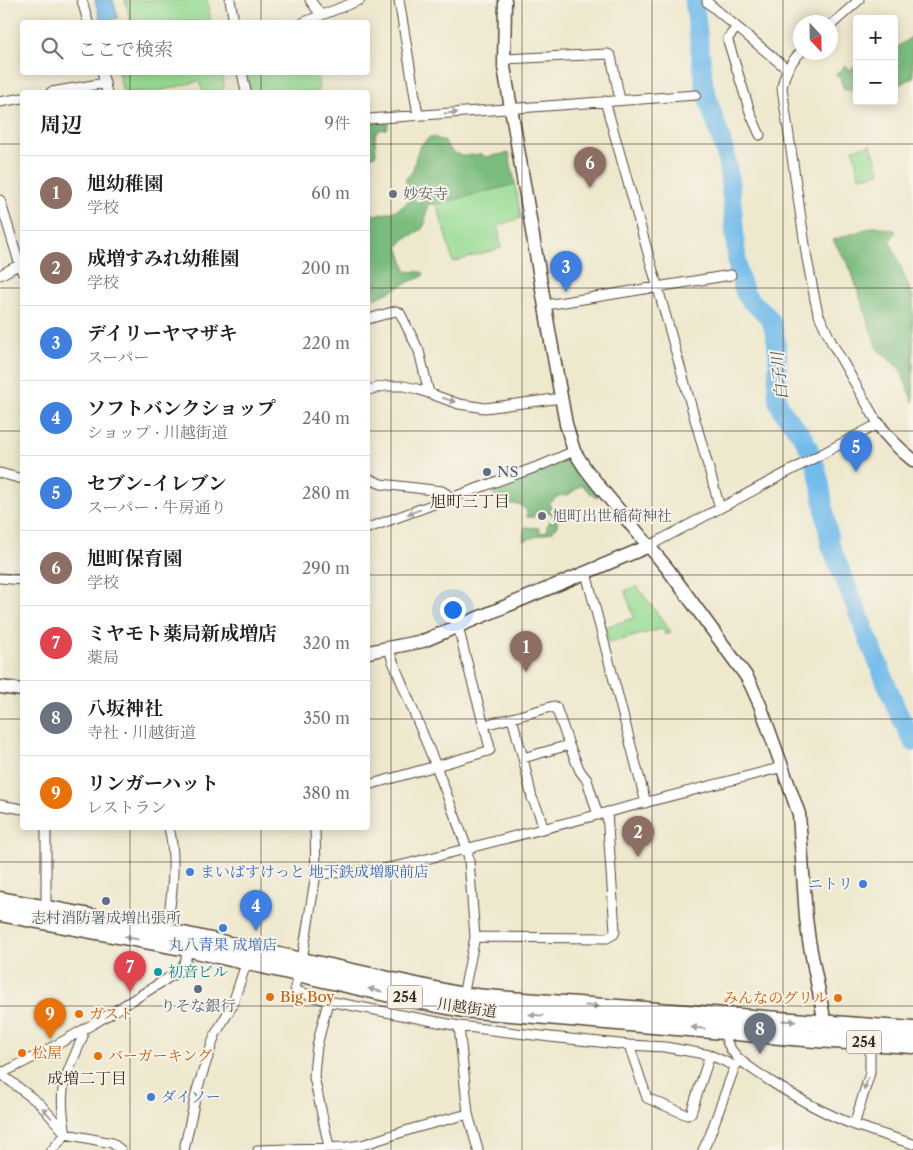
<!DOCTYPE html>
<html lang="ja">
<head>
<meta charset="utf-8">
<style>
	body { margin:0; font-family:"Libre Caslon Text","Noto Serif JP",serif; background:#f2f2f2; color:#222 }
	.controls { position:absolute; right:15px; top:15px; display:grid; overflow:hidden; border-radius:5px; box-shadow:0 2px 12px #0003 }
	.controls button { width:45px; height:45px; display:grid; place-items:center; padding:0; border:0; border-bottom:1px solid #e0e0e0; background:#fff; color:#222; font:25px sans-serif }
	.compass { position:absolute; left:793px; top:15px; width:45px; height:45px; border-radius:50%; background:#fff; box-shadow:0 2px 12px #0003; rotate:158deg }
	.you { position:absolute; left:452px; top:609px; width:18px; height:18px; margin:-12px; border:4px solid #fff; border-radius:50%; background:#1a73e8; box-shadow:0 0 0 8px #1a73e833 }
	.badge { display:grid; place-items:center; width:32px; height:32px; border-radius:50%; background:#b45309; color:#fff; font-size:16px; font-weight:700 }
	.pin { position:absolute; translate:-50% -41px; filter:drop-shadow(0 1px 2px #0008) }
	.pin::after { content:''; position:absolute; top:26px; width:18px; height:15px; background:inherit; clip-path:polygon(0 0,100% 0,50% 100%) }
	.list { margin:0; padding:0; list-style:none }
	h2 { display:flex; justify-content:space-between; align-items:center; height:65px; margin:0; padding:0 20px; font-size:21px }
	h2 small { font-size:16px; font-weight:400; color:#767676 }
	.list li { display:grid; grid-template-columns:32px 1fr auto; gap:15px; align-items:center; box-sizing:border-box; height:75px; padding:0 20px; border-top:1px solid #e0e0e0 }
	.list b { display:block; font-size:19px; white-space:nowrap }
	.list p { margin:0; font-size:16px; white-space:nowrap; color:#767676 }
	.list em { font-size:16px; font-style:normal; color:#767676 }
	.icon { flex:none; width:28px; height:28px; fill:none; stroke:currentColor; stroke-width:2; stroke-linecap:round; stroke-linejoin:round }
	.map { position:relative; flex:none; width:913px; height:1150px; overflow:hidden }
	.search { position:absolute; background:#fff; box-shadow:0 2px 12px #0003; left:20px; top:20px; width:350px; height:55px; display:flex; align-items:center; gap:12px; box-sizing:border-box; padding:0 18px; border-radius:5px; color:#767676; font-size:19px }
	.panel { position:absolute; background:#fff; box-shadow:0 2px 12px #0003; left:20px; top:90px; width:350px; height:740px; border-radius:5px }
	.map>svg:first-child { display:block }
</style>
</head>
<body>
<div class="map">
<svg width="913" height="1150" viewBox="0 0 913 1150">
	<rect width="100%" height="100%" fill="#f7f3e8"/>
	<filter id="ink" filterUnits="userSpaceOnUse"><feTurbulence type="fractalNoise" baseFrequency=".02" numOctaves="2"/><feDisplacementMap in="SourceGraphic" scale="10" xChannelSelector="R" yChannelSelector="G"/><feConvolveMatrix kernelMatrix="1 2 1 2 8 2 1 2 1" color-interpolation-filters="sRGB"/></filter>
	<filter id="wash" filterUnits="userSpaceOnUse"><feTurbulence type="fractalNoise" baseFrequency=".0096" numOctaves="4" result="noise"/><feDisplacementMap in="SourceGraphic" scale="20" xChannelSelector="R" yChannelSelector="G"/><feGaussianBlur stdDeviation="1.12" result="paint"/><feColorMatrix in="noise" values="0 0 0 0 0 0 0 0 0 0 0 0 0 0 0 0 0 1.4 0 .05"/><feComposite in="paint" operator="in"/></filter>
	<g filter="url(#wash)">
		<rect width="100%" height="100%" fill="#eee8cd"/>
		<!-- green -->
		<path fill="#99dd95" stroke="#6a845a" d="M125,0H207L211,22H131Z
			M118,73H222L224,84L223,92H203L199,81L155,92H123Z
			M247,73H317L319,92H251Z
			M871,145L880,173L859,177L853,149Z
			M515,184L521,218L498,225L501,248L453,262L437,204Z
			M637,586L671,632L665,635L664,631L661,629L609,643L605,627L634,618L625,591Z"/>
		<!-- forest -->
		<path fill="#7abc7e" stroke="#5a734e" d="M913,36V78L894,87V49Z
			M845,65L850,70L857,66V89L844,90L840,78L835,75Z
			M388,121V126L387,129L380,130L375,134L376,154L370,158L371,166L368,170V123Z
			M430,137L436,138L445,142L452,152L463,156L482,154L485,157L509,153L515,184L437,204L432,205L430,203L427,207L425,224L422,229L405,239L398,246L406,271C412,272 418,271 424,273L422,277L411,281L375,299L368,287V205L371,212L374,215C386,214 411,209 409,194C409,188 405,184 406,178L412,173L417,153L420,146Z
			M875,226L896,231L890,241L913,297V402L900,369L877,349L851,270L833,240Z
			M562,461L574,462L600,494L598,496L594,497L582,485L568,495L558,496L549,504L557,518V527L553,529V531L523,541L525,527L539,528V532L546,533L548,522H552L553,513H547V509H540L539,512H535L534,517H527V511L519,504L504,505L494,496L490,490L491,489Z"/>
		<!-- water -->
		<path fill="#72bceb" stroke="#567384" d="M95,0H113L118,18L101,22Z"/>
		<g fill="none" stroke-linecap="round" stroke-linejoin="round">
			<!-- river -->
			<path stroke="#72bceb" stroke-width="19" d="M694,0L704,83C709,108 720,132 726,157C733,194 734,234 738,272L745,293L751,301L765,313L771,321L775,334L778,355L777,391L778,402L783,412L803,437L810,451L816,467L820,483L830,544L897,710L913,742"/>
		</g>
	</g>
	<g filter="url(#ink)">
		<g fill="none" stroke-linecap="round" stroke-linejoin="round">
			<defs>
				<path id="street" d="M82,0L88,22
					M230,0L234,22
					M310,0L321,15
					M399,0L418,115
					M707,0V2L787,69
					M304,22L360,0
					M830,26L859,0
					M737,27L728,38V41L751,115L760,135
					M504,59L608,54L611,56L620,100
					M102,72L107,92
					M242,72L246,92
					M51,92L105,83
					M605,101L720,508
					M0,102L22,98
					M368,119L696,95
					M0,200L22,272
					M0,275L22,263
					M546,305L731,275
					M368,319L396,311L400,313L419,351L429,393
					M368,390L385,386H404L417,389L459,404L485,408L562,398
					M0,473L22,479
					M368,478L381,484L442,491L447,494L449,499
					M368,528L542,465L574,451
					M649,546L878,424L832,343L818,313L815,300L807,259L782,88C784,74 790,62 801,52
					M586,573L646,803
					M0,578L22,580
					M389,648L392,659L436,766L488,751L490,750V748L465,655L458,626
					M512,718L554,706L556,707L569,745L580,771L587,780L598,815
					M484,725L512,718L523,758L532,798L539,813L543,828
					M523,758L569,745
					M368,785L436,766L467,848L469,861L475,937L463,996
					M0,805L22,809
					M315,828L316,874L302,960L295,988L297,991L328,1001L459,1026L550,1037L629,1045L665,1047L710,1055L735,1066
					M316,874L379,870L403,865L783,767
					M46,909V828
					M165,934C172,903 177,858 169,828
					M475,937L607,938L614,934L615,931L607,812
					M328,1001L317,1046L315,1063L314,1077L329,1147
					M459,1026L468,1114L478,1150
					M724,1029C726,1055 748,1066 767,1079C795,1097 824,1114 855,1125C874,1132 894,1138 913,1144
					M81,1032L83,1036C77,1051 70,1065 65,1080C60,1097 63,1117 66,1134L112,1143L121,1150
					M629,1045L647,1098L687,1115L691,1113L710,1055
					M0,1071L1,1074L40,1104L66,1134L52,1150
					M0,1074C63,1044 122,1007 181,970L186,959L187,948
					M854,1125L870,1073V1043
					M184,1150L197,1090L215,1035L232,1006L247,961
					M258,1150L347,1147L362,1145L415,1128L468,1114
					M703,1150L710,1135L735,1066L738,1063"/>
				<path id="secondary" d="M505,0L504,67L550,336L566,424L574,451L585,468L599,486L667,568L746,676L751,685L760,705L799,814L806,918L809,941L823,1013V1023L820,1030
					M878,424C888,438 899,449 913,460
					M368,652L423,641L649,546
					M0,687L22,690"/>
				<path id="highway" d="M0,900L165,931L430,989L463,996L510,1000L913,1030
					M0,913L187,948L417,1000L463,1009L816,1039L913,1045"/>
			</defs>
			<!-- street casing -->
			<use href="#street" stroke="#564638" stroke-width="11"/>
			<!-- secondary casing -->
			<use href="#secondary" stroke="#564638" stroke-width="15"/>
			<!-- highway casing -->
			<use href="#highway" stroke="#564638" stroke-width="19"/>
			<!-- street -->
			<use href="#street" stroke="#fff" stroke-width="9"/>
			<!-- secondary -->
			<use href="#secondary" stroke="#fff" stroke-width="12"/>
			<!-- highway -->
			<use href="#highway" stroke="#fff" stroke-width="16"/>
		</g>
		<!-- one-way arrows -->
		<defs><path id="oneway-solid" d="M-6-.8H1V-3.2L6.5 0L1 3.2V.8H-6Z" transform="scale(1.25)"/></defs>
		<g fill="#a79f9a">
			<use href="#oneway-solid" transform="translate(451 113) rotate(-4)"/>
			<use href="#oneway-solid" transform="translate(449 400) rotate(19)"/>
			<use href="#oneway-solid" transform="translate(414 512) rotate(160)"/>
			<use href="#oneway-solid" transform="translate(131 938) rotate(-169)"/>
			<use href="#oneway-solid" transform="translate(375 990) rotate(-167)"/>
			<use href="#oneway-solid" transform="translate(592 1006) rotate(4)"/>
			<use href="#oneway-solid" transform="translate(536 1015) rotate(-175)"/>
			<use href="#oneway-solid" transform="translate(789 1021) rotate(4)"/>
			<use href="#oneway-solid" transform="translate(698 1028) rotate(-175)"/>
			<use href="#oneway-solid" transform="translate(866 1084) rotate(107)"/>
			<use href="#oneway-solid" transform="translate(47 1113) rotate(-131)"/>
		</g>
	</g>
	<!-- grid -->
	<path fill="none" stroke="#3b2a1e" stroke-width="1" stroke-opacity="0.55" d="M130,0V22M261,0V22M391,0V1150M522,0V1150M652,0V1150M783,0V1150M130,72V92M261,72V92M0,144H22M368,144H913M0,288H22M368,288H913M0,431H22M368,431H913M0,575H22M368,575H913M0,719H22M368,719H913M130,828V1150M261,828V1150M0,862H913M0,1006H913"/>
	<!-- markers -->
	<g fill="#6b7280" stroke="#f7f3e8" stroke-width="2">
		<circle cx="393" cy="194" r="5"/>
		<circle cx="542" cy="516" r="5"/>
	</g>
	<g fill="#5c6f8a" stroke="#f7f3e8" stroke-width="2">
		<circle cx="487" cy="472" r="5"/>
		<circle cx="106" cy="901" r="5"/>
		<circle cx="198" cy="989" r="5"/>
	</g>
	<g fill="#3f7fe0" stroke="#f7f3e8" stroke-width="2">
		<circle cx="190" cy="872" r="5"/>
		<circle cx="863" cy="884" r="5"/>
		<circle cx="223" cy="928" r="5"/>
		<circle cx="151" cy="1097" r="5"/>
	</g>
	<circle fill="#0f9aa8" stroke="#f7f3e8" stroke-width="2" cx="158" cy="972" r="5"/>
	<g fill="#e8710a" stroke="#f7f3e8" stroke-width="2">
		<circle cx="270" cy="997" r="5"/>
		<circle cx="838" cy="998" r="5"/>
		<circle cx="79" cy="1014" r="5"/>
		<circle cx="22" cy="1053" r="5"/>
		<circle cx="98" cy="1056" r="5"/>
	</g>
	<g text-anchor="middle" stroke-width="4" stroke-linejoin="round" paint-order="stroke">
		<!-- shield labels -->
		<g fill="#f7f3e8" stroke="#73665b" stroke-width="1">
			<rect x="387.5" y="985.5" width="35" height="23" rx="4"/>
			<rect x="846.5" y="1030.5" width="35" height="23" rx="4"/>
		</g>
		<g font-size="14" font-weight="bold" fill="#3b2a1e">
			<text x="405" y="1002">254</text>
			<text x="864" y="1047">254</text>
		</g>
		<!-- worship labels -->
		<g font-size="15" fill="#5b616d" stroke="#f7f3e8" text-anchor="start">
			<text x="403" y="199">妙安寺</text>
			<text x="552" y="521">旭町出世稲荷神社</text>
		</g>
		<!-- service labels -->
		<g font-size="15" fill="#4e5e75" stroke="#f7f3e8">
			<text x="497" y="477" text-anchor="start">NS</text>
			<text x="106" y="923">志村消防署成増出張所</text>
			<text x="198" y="1011">りそな銀行</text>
		</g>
		<!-- shop labels -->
		<g font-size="15" fill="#366cbe" stroke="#f7f3e8" text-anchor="start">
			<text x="200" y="877">まいばすけっと 地下鉄成増駅前店</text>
			<text x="853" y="889" text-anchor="end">ニトリ</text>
			<text x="223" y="950" text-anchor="middle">丸八青果 成増店</text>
			<text x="161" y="1102">ダイソー</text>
		</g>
		<!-- culture labels -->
		<g font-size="15" fill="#0d838f" stroke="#f7f3e8" text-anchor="start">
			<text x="168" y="977">初音ビル</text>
		</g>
		<!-- food labels -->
		<g font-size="15" fill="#c56008" stroke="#f7f3e8" text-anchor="start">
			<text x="280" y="1002">Big Boy</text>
			<text x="828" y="1003" text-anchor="end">みんなのグリル</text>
			<text x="89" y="1019">ガスト</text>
			<text x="32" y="1058">松屋</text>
			<text x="108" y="1061">バーガーキング</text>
		</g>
		<!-- street labels -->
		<g font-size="15" fill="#3b2a1e" stroke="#f7f3e8">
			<text transform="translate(467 1008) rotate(8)" y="5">川越街道</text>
		</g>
		<!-- water labels -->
		<g font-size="16" font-style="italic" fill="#4c565c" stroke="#f7f3e8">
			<text transform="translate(779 376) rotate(-96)" y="6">白子川</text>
		</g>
		<!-- neighbourhood labels -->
		<g font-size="16" fill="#3b2a1e" stroke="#f7f3e8">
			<text x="470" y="507">旭町三丁目</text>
			<text x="87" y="1084">成増二丁目</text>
		</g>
	</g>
</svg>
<div class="controls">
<button>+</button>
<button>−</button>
</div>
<svg class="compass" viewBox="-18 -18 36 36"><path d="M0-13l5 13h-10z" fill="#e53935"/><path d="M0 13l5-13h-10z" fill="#767676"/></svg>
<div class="you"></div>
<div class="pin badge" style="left:526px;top:672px;background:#8d6e63">1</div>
<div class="pin badge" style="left:638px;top:857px;background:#8d6e63">2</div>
<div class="pin badge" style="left:566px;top:292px;background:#3f7fe0">3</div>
<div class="pin badge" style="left:256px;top:931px;background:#3f7fe0">4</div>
<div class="pin badge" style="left:856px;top:472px;background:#3f7fe0">5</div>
<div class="pin badge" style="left:590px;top:188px;background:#8d6e63">6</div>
<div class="pin badge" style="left:130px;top:992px;background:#e0444e">7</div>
<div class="pin badge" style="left:760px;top:1054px;background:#6b7280">8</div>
<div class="pin badge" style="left:50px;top:1039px;background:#e8710a">9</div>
<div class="search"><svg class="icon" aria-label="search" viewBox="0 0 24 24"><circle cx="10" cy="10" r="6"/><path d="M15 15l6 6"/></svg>ここで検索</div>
<section class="panel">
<h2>周辺<small>9件</small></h2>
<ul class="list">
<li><span class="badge" style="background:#8d6e63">1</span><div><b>旭幼稚園</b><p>学校</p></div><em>60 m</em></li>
<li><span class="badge" style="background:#8d6e63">2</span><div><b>成増すみれ幼稚園</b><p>学校</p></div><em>200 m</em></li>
<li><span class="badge" style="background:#3f7fe0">3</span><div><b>デイリーヤマザキ</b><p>スーパー</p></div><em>220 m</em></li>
<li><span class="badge" style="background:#3f7fe0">4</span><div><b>ソフトバンクショップ</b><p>ショップ · 川越街道</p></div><em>240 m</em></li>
<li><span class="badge" style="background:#3f7fe0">5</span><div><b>セブン-イレブン</b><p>スーパー · 牛房通り</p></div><em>280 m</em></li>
<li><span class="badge" style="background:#8d6e63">6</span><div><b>旭町保育園</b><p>学校</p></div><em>290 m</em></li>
<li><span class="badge" style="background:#e0444e">7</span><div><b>ミヤモト薬局新成増店</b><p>薬局</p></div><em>320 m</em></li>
<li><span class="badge" style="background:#6b7280">8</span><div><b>八坂神社</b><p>寺社 · 川越街道</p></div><em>350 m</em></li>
<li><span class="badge" style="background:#e8710a">9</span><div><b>リンガーハット</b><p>レストラン</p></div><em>380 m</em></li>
</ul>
</section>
</div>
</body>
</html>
